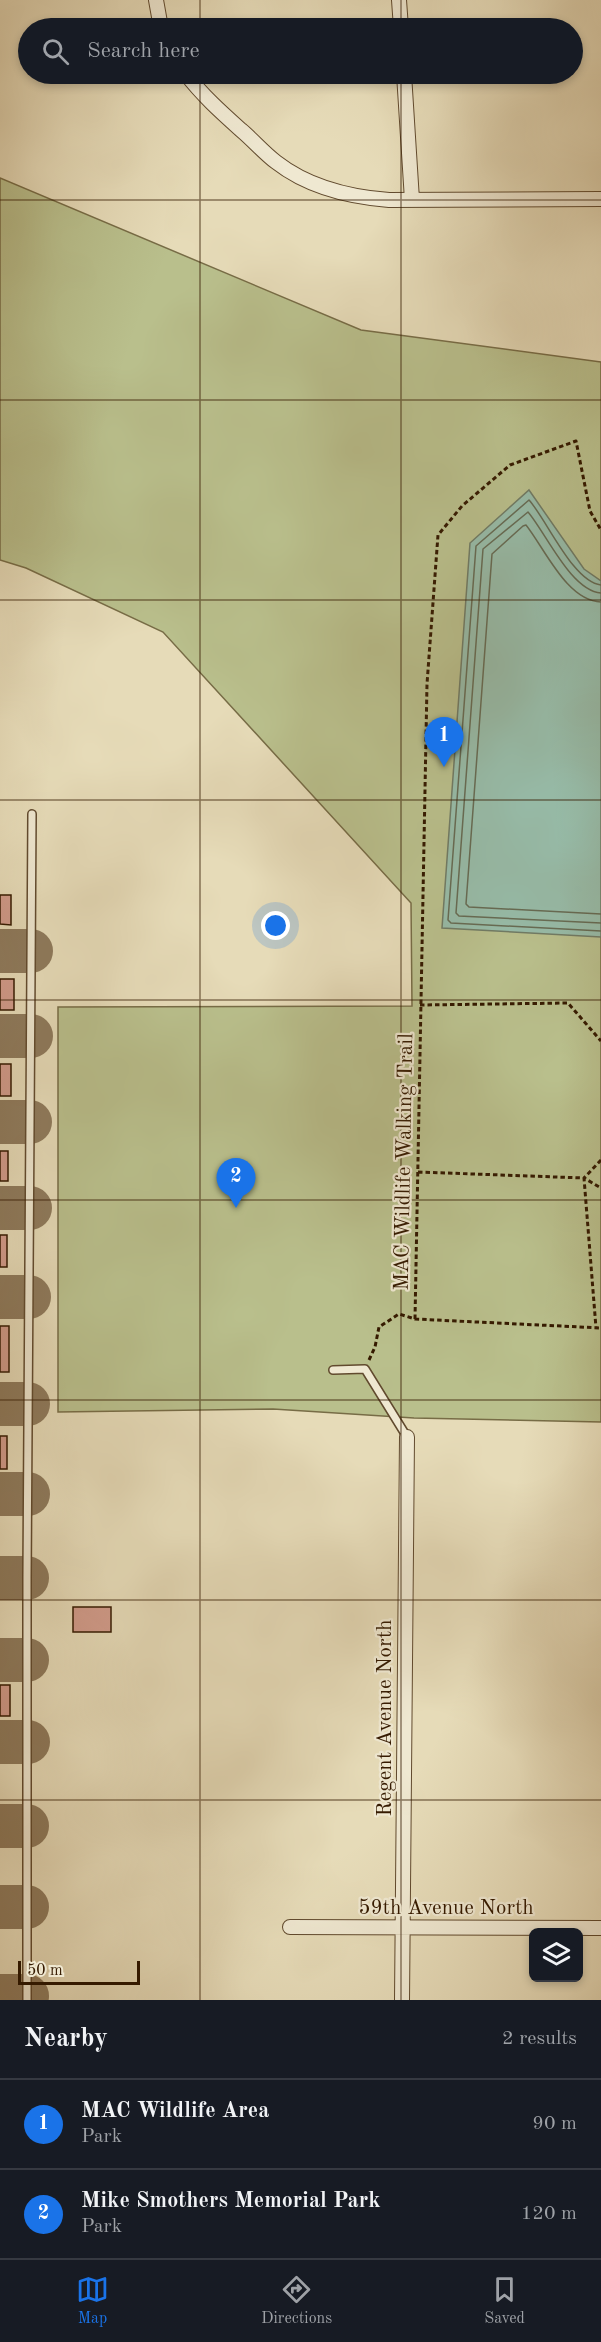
<!DOCTYPE html>
<html lang="en">
<head>
<meta charset="utf-8">
<style>
	body { margin:0; font-family:"Old Standard TT",serif; background:#20242c; color:#f1f3f6 }
	.controls { position:absolute; right:18px; bottom:18px; display:grid; overflow:hidden; border-radius:9px; box-shadow:0 3px 9px #0003 }
	.controls button { width:54px; height:54px; display:grid; place-items:center; padding:0; border:0; border-bottom:2px solid #363941; background:#171b24; color:#f1f3f6; font:30px sans-serif }
	.scale { position:absolute; left:18px; bottom:15px; width:122px; box-sizing:border-box; padding-left:6px; border:3px solid #351a00; border-top:0; font-size:16px; line-height:21px; white-space:nowrap; color:#351a00; -webkit-text-stroke:4px #efe8d1; paint-order:stroke }
	.you { position:absolute; left:276px; top:926px; width:21px; height:21px; margin:-15px; border:4px solid #fff; border-radius:50%; background:#1a73e8; box-shadow:0 0 0 9px #1a73e833 }
	.badge { display:grid; place-items:center; width:39px; height:39px; border-radius:50%; background:#1a73e8; color:#fff; font-size:20px; font-weight:700 }
	.pin { position:absolute; translate:-50% -50px; filter:drop-shadow(0 2px 3px #0008) }
	.pin::after { content:''; position:absolute; top:32px; width:21px; height:18px; background:inherit; clip-path:polygon(0 0,100% 0,50% 100%) }
	.list { margin:0; padding:0; list-style:none }
	h2 { display:flex; justify-content:space-between; align-items:center; height:78px; margin:0; padding:0 24px; font-size:26px }
	h2 small { font-size:20px; font-weight:400; color:#9ea1a6 }
	.list li { display:grid; grid-template-columns:39px 1fr auto; gap:18px; align-items:center; box-sizing:border-box; height:90px; padding:0 24px; border-top:2px solid #363941 }
	.list b { display:block; font-size:22px; white-space:nowrap }
	.list p { margin:0; font-size:20px; white-space:nowrap; color:#9ea1a6 }
	.list em { font-size:20px; font-style:normal; color:#9ea1a6 }
	.icon { flex:none; width:33px; height:33px; fill:none; stroke:currentColor; stroke-width:2; stroke-linecap:round; stroke-linejoin:round }
	.map { position:relative; flex:none; width:601px; height:2000px; overflow:hidden }
	.search { position:absolute; background:#171b24; box-shadow:0 3px 9px #0003; left:18px; right:18px; top:18px; height:66px; display:flex; align-items:center; gap:15px; box-sizing:border-box; padding:0 21px; border-radius:33px; color:#9ea1a6; font-size:22px }
	.sheet { height:258px; background:#171b24 }
	nav { display:flex; justify-content:space-around; align-items:center; box-sizing:border-box; height:84px; border-top:2px solid #363941; background:#171b24; font-size:16px; color:#9ea1a6 }
	nav a { display:grid; justify-items:center; gap:3px }
	nav .on { color:#1a73e8 }
	.map>svg:first-child { display:block }
</style>
</head>
<body>
<div class="map">
<svg width="601" height="2000" viewBox="0 0 601 2000">
	<rect width="100%" height="100%" fill="#e6dbb8"/>
	<filter id="stains"><feTurbulence type="fractalNoise" baseFrequency=".00333" numOctaves="4"/><feColorMatrix values="0 0 0 0 .2 0 0 0 0 .09 0 0 0 0 .02 0 0 0 .5 -.17"/></filter>
	<radialGradient id="worn" r=".72"><stop offset=".6" stop-color="#630" stop-opacity="0"/><stop offset="1" stop-color="#630" stop-opacity=".3"/></radialGradient>
	<!-- green -->
	<path fill="#b9bf8c" stroke="#776c46" stroke-width="1.5" d="M0,178L361,330L601,362V1422L414,1418L273,1409L58,1412V1007L412,1006L411,903L163,632L26,568L0,560Z"/>
	<!-- water -->
	<path fill="#97bca9" stroke="#707b65" stroke-width="1.5" d="M529,490L584,569L601,581V937L442,928L470,543Z"/>
	<g fill="none" stroke-linecap="round" stroke-linejoin="round">
		<!-- shore -->
		<path stroke="#666b54" stroke-width="1.5" d="M601,585C573,582 547,520 529,500L476,546L448,920L451,923L601,931
			M601,593C571,591 546,533 528,512L483,549L456,913L459,916L601,923
			M601,602C567,601 545,549 526,525L523,526L492,554L466,904L469,907L601,914"/>
		<!-- taxiway -->
		<path stroke="#8e7a5c" stroke-width="44" d="M0,951H31
			M0,1036H31
			M0,1122H30
			M0,1208H30
			M0,1297H29
			M0,1404H28
			M0,1494H28
			M0,1578H27
			M0,1660H27
			M0,1742H28
			M0,1826H27
			M0,1907H27
			M0,1996H27"/>
	</g>
	<!-- building -->
	<path fill="#d29c8c" stroke="#351a00" stroke-width="1.5" d="M0,895H11V925L0,924Z
		M0,979H14V1010H0Z
		M0,1064H11V1096H0Z
		M0,1151H8V1181H0Z
		M0,1235H7V1267H0Z
		M0,1326H9V1372H0Z
		M0,1436H7V1469H0Z
		M73,1607H111V1632H73Z
		M0,1685H10V1716H0Z"/>
	<g fill="none" stroke-linecap="round" stroke-linejoin="round">
		<defs>
			<path id="lane" d="M333,1370L365,1369L407,1437
				M27,2000V1578L32,814"/>
			<path id="street" d="M156,0L161,28
				M399,0L401,28
				M186,74C202,95 221,112 241,130C253,140 263,152 276,162C308,187 349,197 389,200L601,199
				M404,74L412,200
				M290,1927L601,1928
				M402,2000L407,1437"/>
		</defs>
		<!-- lane casing -->
		<use href="#lane" stroke="#614a2e" stroke-width="10"/>
		<!-- street casing -->
		<use href="#street" stroke="#614a2e" stroke-width="16"/>
		<!-- path -->
		<path stroke="#351a00" stroke-width="3" stroke-dasharray="4.5 3" stroke-linecap="butt" d="M420,1005L568,1003L601,1041
			M601,1160L584,1178L601,1188
			M418,1172L584,1178L596,1328
			M415,1319L427,684L438,535L462,506L510,465L576,441L590,511L601,530
			M369,1360L375,1347L379,1327L399,1314L415,1319L601,1328"/>
		<!-- lane -->
		<use href="#lane" stroke="#efe8d1" stroke-width="7"/>
		<!-- street -->
		<use href="#street" stroke="#efe8d1" stroke-width="14"/>
	</g>
	<!-- grid -->
	<path fill="none" stroke="#351a00" stroke-width="1.5" stroke-opacity="0.55" d="M200,0V28M401,0V28M200,74V2000M401,74V2000M0,200H601M0,400H601M0,600H601M0,800H601M0,1000H601M0,1200H601M0,1400H601M0,1600H601M0,1800H601"/>
	<g text-anchor="middle" stroke-width="4.5" stroke-linejoin="round" paint-order="stroke">
		<!-- street labels -->
		<g font-size="21" fill="#351a00" stroke="#efe8d1">
			<text transform="translate(403 1162) rotate(-89)" y="7">MAC Wildlife Walking Trail</text>
			<text transform="translate(384 1718) rotate(-90)" y="7">Regent Avenue North</text>
			<text x="446" y="1914">59th Avenue North</text>
		</g>
	</g>
	<rect width="100%" height="100%" filter="url(#stains)"/>
	<rect width="100%" height="100%" fill="url(#worn)"/>
</svg>
<div class="controls">
<button><svg class="icon" aria-label="layers" viewBox="0 0 24 24"><path d="M12 4l9 5-9 5-9-5zM3 14l9 5 9-5"/></svg></button>
</div>
<div class="scale">50 m</div>
<div class="you"></div>
<div class="pin badge" style="left:444px;top:767px">1</div>
<div class="pin badge" style="left:236px;top:1208px">2</div>
<div class="search"><svg class="icon" aria-label="search" viewBox="0 0 24 24"><circle cx="10" cy="10" r="6"/><path d="M15 15l6 6"/></svg>Search here</div>
</div>
<section class="sheet">
<h2>Nearby<small>2 results</small></h2>
<ul class="list">
<li><span class="badge">1</span><div><b>MAC Wildlife Area</b><p>Park</p></div><em>90 m</em></li>
<li><span class="badge">2</span><div><b>Mike Smothers Memorial Park</b><p>Park</p></div><em>120 m</em></li>
</ul>
</section>
<nav>
<a class="on"><svg class="icon" aria-label="map" viewBox="0 0 24 24"><path d="M3 6l6-2 6 2 6-2v14l-6 2-6-2-6 2zM9 4v14M15 6v14"/></svg>Map</a>
<a><svg class="icon" aria-label="directions" viewBox="0 0 24 24"><path d="M12 3l9 9-9 9-9-9zM9 14v-3h6M13 9l2 2-2 2"/></svg>Directions</a>
<a><svg class="icon" aria-label="saved" viewBox="0 0 24 24"><path d="M7 4h10v16l-5-4-5 4z"/></svg>Saved</a>
</nav>
</body>
</html>
